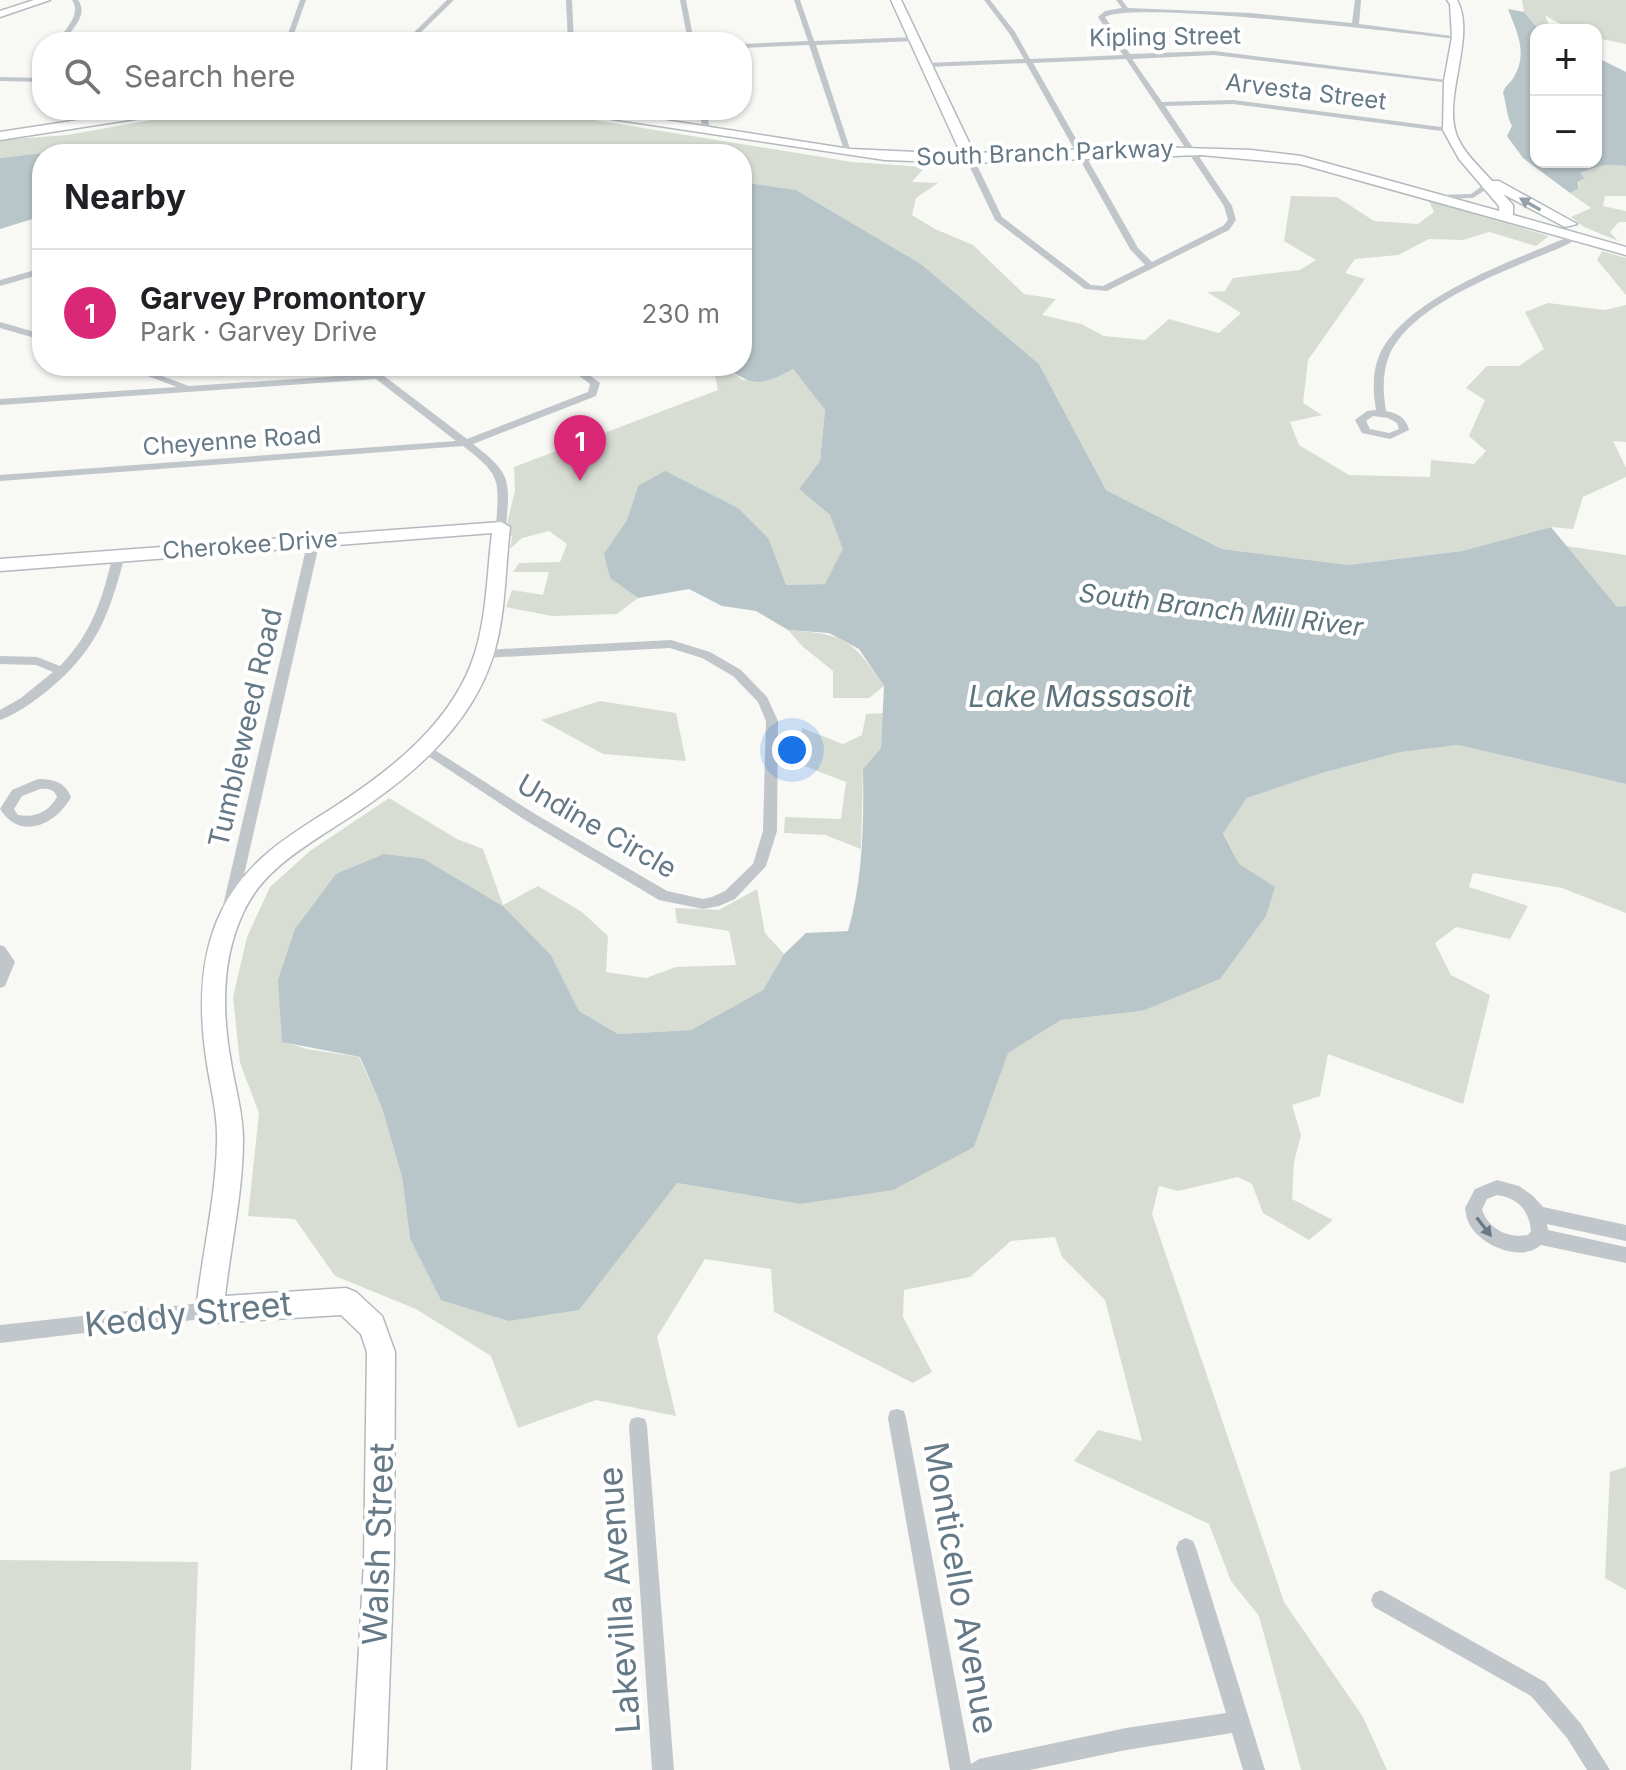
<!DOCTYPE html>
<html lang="en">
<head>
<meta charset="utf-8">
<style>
	body { margin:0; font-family:Inter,sans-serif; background:#f2f2f2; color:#202124 }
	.controls { position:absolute; right:24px; top:24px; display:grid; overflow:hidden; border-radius:16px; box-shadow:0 2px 6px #0004 }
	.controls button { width:72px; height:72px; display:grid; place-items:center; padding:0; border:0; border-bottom:2px solid #e0e0e0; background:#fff; color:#202124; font:40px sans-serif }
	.you { position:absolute; left:792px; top:750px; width:28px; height:28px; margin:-20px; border:6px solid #fff; border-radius:50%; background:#1a73e8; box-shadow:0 0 0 12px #1a73e833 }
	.badge { display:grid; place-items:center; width:52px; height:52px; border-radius:50%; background:#db2777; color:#fff; font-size:26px; font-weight:700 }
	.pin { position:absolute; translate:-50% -66px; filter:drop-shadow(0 2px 4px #0008) }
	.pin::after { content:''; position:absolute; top:42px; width:28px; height:24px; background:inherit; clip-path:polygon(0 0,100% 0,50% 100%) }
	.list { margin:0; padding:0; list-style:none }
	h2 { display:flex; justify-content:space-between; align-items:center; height:104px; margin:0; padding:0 32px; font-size:34px }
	h2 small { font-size:26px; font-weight:400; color:#757577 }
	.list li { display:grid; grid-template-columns:52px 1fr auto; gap:24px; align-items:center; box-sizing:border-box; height:128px; padding:0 32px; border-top:2px solid #e0e0e0 }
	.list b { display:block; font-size:30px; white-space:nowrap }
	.list p { margin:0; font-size:26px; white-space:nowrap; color:#757577 }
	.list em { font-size:26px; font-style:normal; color:#757577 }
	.icon { flex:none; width:44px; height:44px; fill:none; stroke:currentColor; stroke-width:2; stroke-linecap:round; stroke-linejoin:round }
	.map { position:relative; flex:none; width:1626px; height:1770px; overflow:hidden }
	.search { position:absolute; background:#fff; box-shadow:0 2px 6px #0004; left:32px; top:32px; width:720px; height:88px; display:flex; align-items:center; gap:20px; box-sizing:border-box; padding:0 28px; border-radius:32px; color:#757577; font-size:30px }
	.panel { position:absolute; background:#fff; box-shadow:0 2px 6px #0004; left:32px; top:144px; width:720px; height:232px; border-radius:32px }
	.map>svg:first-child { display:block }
</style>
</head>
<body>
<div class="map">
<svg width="1626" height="1770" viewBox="0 0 1626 1770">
	<rect width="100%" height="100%" fill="#f8f8f5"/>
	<!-- green -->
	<path fill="#d8ddd4" d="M1522,0H1626V44L1596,38V30C1574,30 1563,27 1545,15L1549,25L1559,30H1539L1524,12Z
		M208,110H533L852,162L925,167L912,182L938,183L916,198L912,215L935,229L973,245L1024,294L1056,299L1042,315L1081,324L1104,336L1145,340L1169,319L1219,333L1241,313L1207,292L1225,291L1233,278L1300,270L1316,260L1284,241L1291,196L1337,197L1374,221L1418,224L1434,212L1429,201L1549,236L1536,246L1489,232L1463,240L1429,239L1398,255L1355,259L1345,273L1365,279L1308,360L1303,403L1322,415L1290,422L1299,445L1349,475L1430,477L1431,460L1474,464L1486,451L1469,436L1485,400L1466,388L1487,366H1519L1544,349L1525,312L1548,303L1605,310L1626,305V442L1613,441L1626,468V477L1583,497L1573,529L1551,527L1462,551L1348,565L1222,549L1106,490L1039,364L921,264L796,190L742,182V154L92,147L0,158V140L67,135Z
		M1605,163L1626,166V196H1605L1603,206L1626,211V222H1619L1610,232L1618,241L1584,227L1571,217L1591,208L1570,193L1578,189L1580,173Z
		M1602,251L1626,258V295L1597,260Z
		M695,366H724L743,380L793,369L825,410L820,461L799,489L830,515L844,549L825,584L786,585L769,539L638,486L627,520L605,554L610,578L638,598L617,614L552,616L506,607L512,590L543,595L549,572H513L519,563L560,562L567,544L549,531L522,538L510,549L512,536H504L515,490L514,467L718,390L715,375Z
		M1566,546L1626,555V606L1617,608Z
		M788,630C845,634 852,639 884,686L869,698H833V671L802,646Z
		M600,701L676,713L686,761L603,754L541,720Z
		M883,713L881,748L863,769L861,849L825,835L784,833L785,817L841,819L846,782L802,765V728L843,744L862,735L866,714Z
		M1458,745L1626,784V913L1562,888L1473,873L1469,887L1528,906L1510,939L1456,927L1435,943L1451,975L1490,995L1463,1104L1328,1054L1320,1096L1292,1105L1301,1135L1294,1162L1292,1199L1333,1220L1309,1240L1263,1213L1252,1184L1238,1177L1178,1191L1159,1186L1152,1214L1284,1602L1363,1717L1387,1770H1301L1259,1616L1231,1581L1209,1524L1074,1461L1098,1430L1142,1441L1105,1300L1062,1257L1055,1237L1011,1241L970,1277L904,1290L903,1317L932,1372L913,1383L774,1312L771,1269L705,1259L657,1337L676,1416L596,1400L518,1428L491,1356L416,1309L335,1276L295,1219L248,1216L259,1113L240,1063L233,997L247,937L270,887L310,851L389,798L457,839L483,849L503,905L538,886L582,912L608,936L606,972L646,978L676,967L736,965L729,931L677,923L675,908L719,910L757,889L765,933L784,954L763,990L691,1030L618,1034L579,1011L551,955L503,906L424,859L282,1041L307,1049L359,1057L382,1108L402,1177L410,1239L441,1299L508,1321L677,1183L800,1204L974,1147L1007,1053L1061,1020L1143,1011L1239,864L1223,832L1247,798L1322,773L1401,752Z
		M1626,1467V1590L1605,1578L1610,1472Z
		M0,1560L198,1562L191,1770H0Z"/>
	<!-- water -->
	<path fill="#b8c5c9" d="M1508,9L1524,12L1539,30H1536V162H1596V57L1626,72V166C1603,163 1600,166 1580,173L1584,178L1578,182V189L1570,193L1523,158L1507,136L1512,126C1506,115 1507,105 1503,93C1505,85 1510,84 1514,77C1528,53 1517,32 1508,9Z
		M92,147L344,148L544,154H42V216L0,229V158Z
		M742,182L796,190L921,264L1039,364L1106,490L1222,549L1348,565L1462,551L1551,527L1617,607L1626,606V784L1458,745L1401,752L1322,773L1247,798L1223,833L1239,864L1275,887L1266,916L1220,979L1142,1011L1061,1020L1008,1053L974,1147L893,1190L800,1204L677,1183L579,1310L508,1321L441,1300L410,1239L402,1177L382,1108L360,1057L282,1042L278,980L295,929L336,874L384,854L424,859L503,906L551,955L579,1011L618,1034L691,1030L763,990L784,954L806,933L848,931C863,879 864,823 863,769L881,748L884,686L859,649L829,633L788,630L756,611L722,606L689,589L638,598L610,578L604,554L627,520L638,486L665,471L738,508L769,539L786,585L825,584L843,549L830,515L799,489L820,461L825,410L793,369C762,385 754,388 724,366H742Z"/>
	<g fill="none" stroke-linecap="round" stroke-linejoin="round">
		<defs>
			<path id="secondary" d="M34,0H50L0,17V11Z
				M891,0H901L974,153L1152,147L1251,150L1301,156L1499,211V206L1459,159L1443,130L1444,81L1452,37L1450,4L1447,0H1457C1476,34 1445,92 1455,130C1460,150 1479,166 1492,181H1499L1577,224L1565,227L1503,194L1513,205V215L1626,247V255L1300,164L1201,155L970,163L885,160L579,114L573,110H601L850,149L961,154Z
				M144,110H173L167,114L0,140V132Z
				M501,522L510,527C505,569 506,613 494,653C471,730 404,783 339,824C302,848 261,872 243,913C221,960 222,1013 231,1062C235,1088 243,1113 243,1139C243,1191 231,1244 225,1296L346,1288L356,1292L382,1316L395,1352L394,1562L386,1770H352L364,1562L367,1352L361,1334L341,1315L210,1323L200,1319L196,1310C202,1255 216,1198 217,1142C218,1115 211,1090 207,1064C199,1013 198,958 222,910C246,862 286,837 331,809C390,771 453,723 475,653C487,614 487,573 492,533L0,571V559Z"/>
		</defs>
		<!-- secondary casing -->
		<use href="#secondary" stroke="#b3babe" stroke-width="3"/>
		<!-- street -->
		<path fill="#c1c6ca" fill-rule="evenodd" d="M72,0H78C89,15 72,29 63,42H57C65,29 82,15 72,0Z
			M300,0H306L291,42H285Z
			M447,0H454L411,42H404Z
			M566,0H572L574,42H568Z
			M680,0H686L694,42H688Z
			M794,0H800L814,41L915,37L918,39L915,41L816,45L852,155L845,153L809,45L742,48V44L808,41Z
			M984,0H990L1015,32L1030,59L1123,55L1098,17L1105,11L1122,8L1116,0H1122L1128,8L1250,13L1352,23L1355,0H1361L1359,24L1460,37L1457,39C1408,33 1131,0 1105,17L1130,54L1214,51L1454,81L1450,83L1214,55L1132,59L1162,102L1233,100L1449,128L1453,130L1449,132L1233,104L1165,106L1232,206L1236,220L1229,230L1107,291L1085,289L995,220L966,159L970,157L974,159L1002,217L1091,285L1103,286L1145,265L1130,249L1026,63L927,67L923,65L927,63L1024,59L1009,33ZM1126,59L1224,206L1228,220L1223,226L1152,262L1138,248L1033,63Z
			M0,77L42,78V82L0,81Z
			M699,110H707L710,133L703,131Z
			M1483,177H1489L1490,187L1473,198L1438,199L1434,197L1438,195L1471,194L1482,186Z
			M1573,235L1580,237C1566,247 1546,253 1530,260C1485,279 1409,309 1389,356C1382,374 1383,393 1386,411C1398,413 1406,418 1409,430L1390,439L1362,433L1355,420L1367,411L1376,410C1373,392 1372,373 1379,356C1405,296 1516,260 1573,235ZM1373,416L1388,418L1397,423L1399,429L1389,433L1370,429L1366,421Z
			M42,268V274L0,286V280Z
			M0,322L42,334V340L0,328Z
			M121,366H135L189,386L369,374L360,366H371L467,439L588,392L590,384L566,366H577L600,383L596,396L473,444C512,474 510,480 506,527L501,530L496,527C499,479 502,476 463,446L0,481V475L456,441L376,379L0,405V399L177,387Z
			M314,537L320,540L236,910L234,914H224L222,910L308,540Z
			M119,552L125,555C109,616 97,650 47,691C33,702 17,714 0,720V710L21,698L53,672L36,665L0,664V656L37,657L60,666C93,632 102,599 113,555Z
			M671,640L710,652L741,670L767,697L778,721L777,831L766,866L735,899L719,906L703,909L659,900L525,820L416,748L417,745H427L535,814L667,891L703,899L712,897L725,891L753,864L763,831L766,721L758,702L733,676L702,658L670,648L484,658L478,654L484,650Z
			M38,779C54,779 65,782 71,797C56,825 20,841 0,809L12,790ZM40,789C48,788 54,789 57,797C48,812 36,818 18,815L14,809L22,796Z
			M0,945L5,947L15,962L5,986L0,988Z
			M1497,1180L1519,1186L1533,1196L1543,1207L1626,1225V1241L1547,1224L1548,1230L1626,1247V1263L1541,1245C1522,1262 1484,1247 1471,1227C1467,1221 1466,1214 1465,1208L1475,1189ZM1497,1195C1518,1198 1529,1210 1531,1231L1528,1235C1508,1239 1487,1228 1482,1209L1487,1199Z
			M210,1302L216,1304L219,1310L216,1316L210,1318L0,1343V1325Z
			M897,1409L904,1411L906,1418L971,1764L979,1759L1126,1728L1226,1713L1176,1548L1179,1541L1186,1538L1193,1541L1196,1548L1265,1770H1243L1232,1733L1126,1750L1030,1770H950L888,1418L890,1411Z
			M638,1417L645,1419L647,1426L674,1770H652L629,1426L631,1419Z
			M1381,1590L1545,1682L1581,1724L1610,1770H1587L1567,1738L1531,1696L1374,1607L1371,1600L1374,1593Z"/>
		<!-- secondary -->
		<use href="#secondary" fill="#fff" fill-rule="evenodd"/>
	</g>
	<!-- one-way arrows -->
	<defs><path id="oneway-solid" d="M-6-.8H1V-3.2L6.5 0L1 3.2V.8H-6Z" transform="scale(2)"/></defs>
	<use fill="#94a1ab" href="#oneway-solid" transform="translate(1530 204) rotate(-150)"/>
	<use fill="#667987" href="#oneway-solid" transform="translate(1484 1227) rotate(52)"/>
	<g text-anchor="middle" stroke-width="8" stroke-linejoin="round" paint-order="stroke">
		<!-- far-street labels -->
		<g font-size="24" fill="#667987" stroke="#fff">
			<text transform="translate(1165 37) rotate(-1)" y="8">Kipling Street</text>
			<text transform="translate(1306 92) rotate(7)" y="8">Arvesta Street</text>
			<text transform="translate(1045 153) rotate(-2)" y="8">South Branch Parkway</text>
			<text transform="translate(232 441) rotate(-4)" y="8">Cheyenne Road</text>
			<text transform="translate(250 545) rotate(-4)" y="8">Cherokee Drive</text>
		</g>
		<!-- far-water labels -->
		<g font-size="26" font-style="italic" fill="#5d747c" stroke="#fff">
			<text transform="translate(1221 610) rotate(7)" y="9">South Branch Mill River</text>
		</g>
		<!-- street labels -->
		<g font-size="28" fill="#667987" stroke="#fff">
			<text transform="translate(245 728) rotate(-77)" y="10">Tumbleweed Road</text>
			<text transform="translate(597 826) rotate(30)" y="10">Undine Circle</text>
		</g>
		<!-- water labels -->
		<g font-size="30" font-style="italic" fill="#5d747c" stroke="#fff">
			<text x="1080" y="707">Lake Massasoit</text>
		</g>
		<!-- near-street labels -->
		<g font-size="34" fill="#667987" stroke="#fff">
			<text transform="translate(188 1314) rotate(-6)" y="12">Keddy Street</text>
			<text transform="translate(378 1544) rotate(-88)" y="12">Walsh Street</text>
			<text transform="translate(961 1588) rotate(80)" y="12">Monticello Avenue</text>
			<text transform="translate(619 1600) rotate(-94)" y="12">Lakevilla Avenue</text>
		</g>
	</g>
</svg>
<div class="controls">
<button>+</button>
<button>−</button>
</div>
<div class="you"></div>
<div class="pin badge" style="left:580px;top:481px">1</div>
<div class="search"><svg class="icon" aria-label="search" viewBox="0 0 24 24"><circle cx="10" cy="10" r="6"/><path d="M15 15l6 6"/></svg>Search here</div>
<section class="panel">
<h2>Nearby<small></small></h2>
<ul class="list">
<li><span class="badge">1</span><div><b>Garvey Promontory</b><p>Park · Garvey Drive</p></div><em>230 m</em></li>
</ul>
</section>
</div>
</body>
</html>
